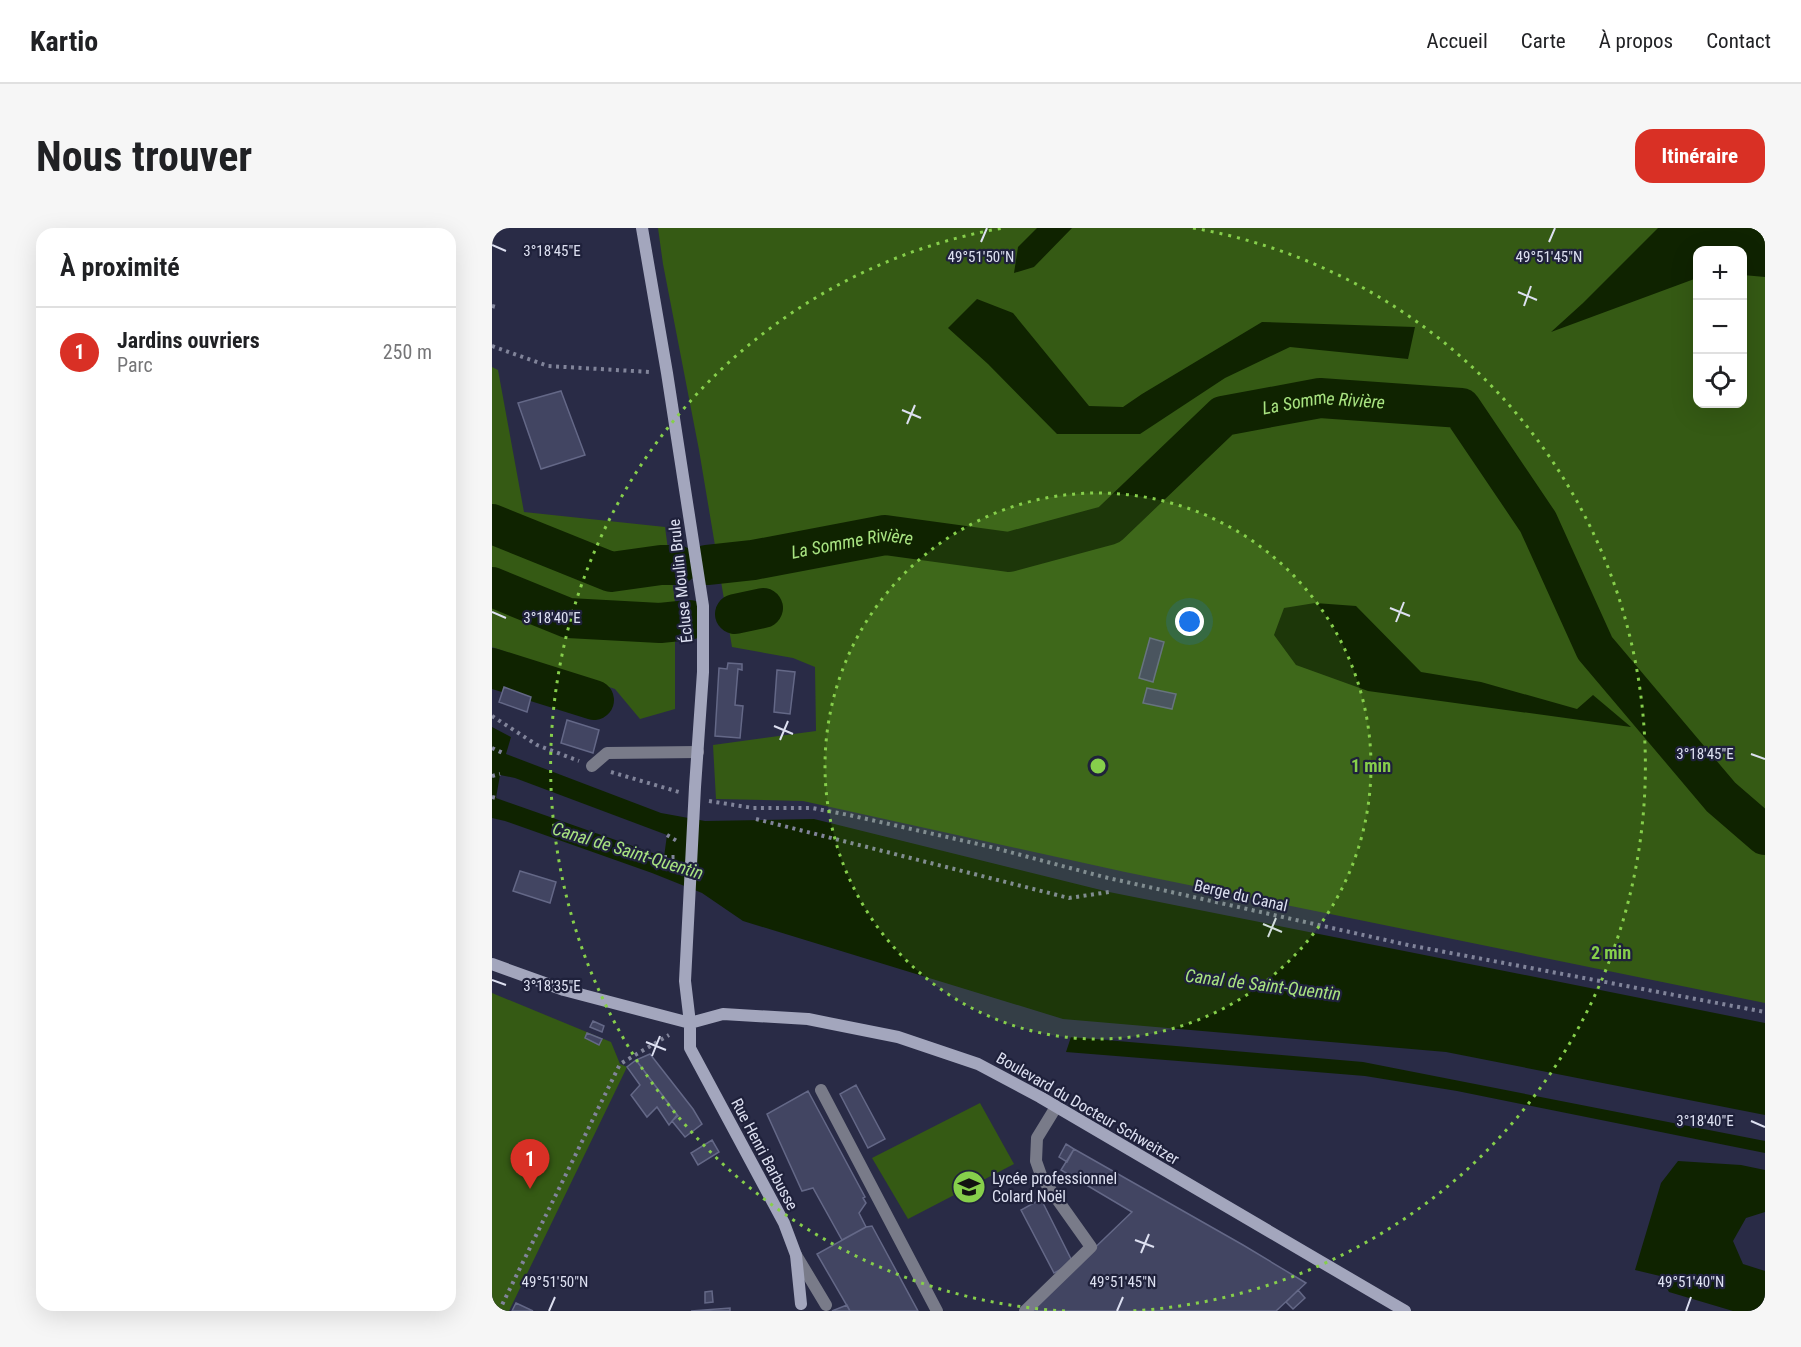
<!DOCTYPE html>
<html lang="fr">
<head>
<meta charset="utf-8">
<style>
	body { margin:0; font-family:"Roboto Condensed",sans-serif; background:#f6f6f6; color:#202124 }
	.controls { position:absolute; right:18px; top:18px; display:grid; overflow:hidden; border-radius:12px; box-shadow:0 6px 24px #0002 }
	.controls button { width:54px; height:54px; display:grid; place-items:center; padding:0; border:0; border-bottom:2px solid #e0e0e0; background:#fff; color:#202124; font:30px sans-serif }
	.you { position:absolute; left:698px; top:394px; width:21px; height:21px; margin:-15px; border:4px solid #fff; border-radius:50%; background:#1a73e8; box-shadow:0 0 0 9px #1a73e833 }
	.badge { display:grid; place-items:center; width:39px; height:39px; border-radius:50%; background:#d93025; color:#fff; font-size:20px; font-weight:700 }
	.pin { position:absolute; translate:-50% -50px; filter:drop-shadow(0 2px 3px #0008) }
	.pin::after { content:''; position:absolute; top:32px; width:21px; height:18px; background:inherit; clip-path:polygon(0 0,100% 0,50% 100%) }
	.list { margin:0; padding:0; list-style:none }
	h2 { display:flex; justify-content:space-between; align-items:center; height:78px; margin:0; padding:0 24px; font-size:26px }
	h2 small { font-size:20px; font-weight:400; color:#757577 }
	.list li { display:grid; grid-template-columns:39px 1fr auto; gap:18px; align-items:center; box-sizing:border-box; height:90px; padding:0 24px; border-top:2px solid #e0e0e0 }
	.list b { display:block; font-size:22px; white-space:nowrap }
	.list p { margin:0; font-size:20px; white-space:nowrap; color:#757577 }
	.list em { font-size:20px; font-style:normal; color:#757577 }
	.icon { flex:none; width:33px; height:33px; fill:none; stroke:currentColor; stroke-width:2; stroke-linecap:round; stroke-linejoin:round }
	.map { position:relative; flex:none; width:1273px; height:1083px; overflow:hidden; border-radius:18px }
	header { display:flex; align-items:center; gap:36px; box-sizing:border-box; height:84px; padding:0 30px; background:#fff; border-bottom:2px solid #e0e0e0 }
	header strong { font-size:28px }
	nav { display:flex; gap:33px; margin-inline-start:auto; font-size:21px }
	.intro { display:flex; align-items:center; justify-content:space-between; box-sizing:border-box; height:144px; padding:0 36px }
	h1 { margin:0; font-size:42px }
	.button { padding:15px 27px; border-radius:18px; background:#d93025; color:#fff; font-size:21px; font-weight:700 }
	main { display:flex; gap:36px; padding:0 36px }
	aside { flex:1; background:#fff; border-radius:18px; box-shadow:0 6px 24px #0002 }
	.map>svg:first-child { display:block }
</style>
</head>
<body>
<header>
<strong>Kartio</strong>
<nav><a>Accueil</a><a>Carte</a><a>À propos</a><a>Contact</a></nav>
</header>
<div class="intro"><h1>Nous trouver</h1><a class="button">Itinéraire</a></div>
<main>
<aside>
<h2>À proximité<small></small></h2>
<ul class="list">
<li><span class="badge">1</span><div><b>Jardins ouvriers</b><p>Parc</p></div><em>250 m</em></li>
</ul>
</aside>
<div class="map">
<svg width="1273" height="1083" viewBox="0 0 1273 1083">
	<rect width="100%" height="100%" fill="#292b46"/>
	<!-- green -->
	<path fill="#355a14" fill-rule="evenodd" d="M166,0H1273V775L633,644L311,573L224,571L221,517L324,503L323,439L301,430L240,419L207,222L171,36ZM1206,22H1250V176H1206Z
		M0,139L6,142L32,284L173,299L183,374V481L148,491L123,461L0,419Z
		M0,765L119,814L128,836L135,839L17,1083H0Z
		M488,875L522,936L416,991L380,930Z"/>
	<!-- water -->
	<path fill="#0f2300" fill-rule="evenodd" d="M545,0H580L542,39L522,45L526,19Z
		M1166,0H1273V49L1251,47L1250,22H1206L1205,50L1059,104L1091,75Z
		M485,71L521,85L597,178L631,179L650,166L770,94L923,99L916,131L798,119L733,150L648,206H565L496,136L456,100Z
		M823,375L864,378L929,444L989,454L1085,481L1101,467L1139,499L876,463L804,437L782,407L792,380Z
		M0,499L19,509L14,526L169,585L213,593L322,591L617,664L1273,795V887L954,824L571,791L251,693L210,665L160,645L13,593L0,590ZM8,547L23,550L175,607L172,629L4,570Z
		M579,809L871,834L1273,913V925L965,863L873,848L574,824Z
		M1186,933L1249,937L1273,942V984L1254,990L1241,1013L1251,1036L1273,1043V1083H1241L1177,1064L1168,1048L1143,1042L1169,955Z"/>
	<g fill="none" stroke-linecap="round" stroke-linejoin="round">
		<!-- river -->
		<g stroke="#0f2300" stroke-width="40">
			<path d="M0,296L119,344L169,337H185"/>
			<path id="s1" d="M215,337L261,332L393,307L517,324L617,297L731,188L828,170L969,180L1046,294L1103,420L1229,569L1273,607"/>
			<path d="M0,359L76,390L168,395L197,392"/>
			<path d="M243,386L271,380"/>
			<path d="M0,440L102,472"/>
		</g>
	</g>
	<!-- building -->
	<path fill="#424562" stroke="#646887" stroke-width="1.5" d="M69,163L93,227L49,241L26,175Z
		M658,410L672,414L661,454L647,450Z
		M236,435L250,436V442L246,441L243,477L251,478L248,510L223,508L227,440L235,441Z
		M285,442L303,444L298,486L282,484Z
		M12,459L39,469L35,484L7,474Z
		M655,460L684,466L680,481L651,475Z
		M75,492L107,502L101,525L69,515Z
		M28,643L64,654L58,675L21,663Z
		M101,793L112,798L110,804L98,799Z
		M95,805L110,811L107,817L93,810Z
		M158,826L201,881L210,896L193,909L180,893L186,888L144,832Z
		M144,832L185,887L177,897L165,879L155,889L139,867L148,857L135,839Z
		M364,857L393,911L376,920L348,866Z
		M316,863L373,969L371,970L374,975L367,985L374,999L350,1012L321,960L310,963L275,886Z
		M220,912L227,924L206,937L199,925Z
		M574,916L582,921L575,934L567,929Z
		M582,921L751,1017L814,1055L784,1083H537L640,984L569,942Z
		M549,971L581,1035L562,1045L529,982Z
		M380,998L426,1083H358L325,1026L374,999Z
		M806,1062L813,1070L801,1081L794,1074Z
		M220,1063L221,1074L213,1075V1064Z
		M24,1075L41,1083H20Z
		M355,1077L358,1083H340Z
		M238,1080V1083H199Z"/>
	<g fill="none" stroke-linecap="round" stroke-linejoin="round">
		<!-- path -->
		<path stroke="#81849a" stroke-width="4" stroke-dasharray="3 4.5" stroke-linecap="butt" d="M0,78L4,79
			M0,118L56,138L158,144
			M0,488L45,517L87,533
			M0,520L13,526
			M119,544L187,564
			M0,548L8,546
			M0,569L4,570
			M217,573L261,580H320L357,587L495,618L612,649L916,717L1273,784
			M264,591L577,670L617,664
			M175,607L185,613
			M172,629H184
			M7,1083L128,836L177,807"/>
		<!-- lane -->
		<path stroke="#797b89" stroke-width="12" d="M100,538L115,525L206,524
			M329,862L445,1083
			M533,1083L599,1019L550,950L544,933L545,910L564,879"/>
		<!-- street -->
		<path stroke="#797b89" stroke-width="12" d="M304,1027L334,1077"/>
		<!-- secondary -->
		<path stroke="#a3a6bd" stroke-width="12" d="M150,0L175,145L211,378V444L203,559L193,753L198,795V820L292,995L304,1027L309,1076
			M0,736L72,762L198,795
			M198,795L231,786L316,791L406,809L486,836L548,869L913,1083"/>
	</g>
	<!-- ticks -->
	<path fill="none" stroke="#dde0f1" stroke-width="2" d="M489,14L495,0M1057,14L1063,0M0,17L14,23M1026,64L1045,72M1032,78L1039,58M410,182L429,190M415,196L423,177M898,380L918,388M0,384L14,390M904,394L912,374M282,498L301,506M288,512L296,493M1259,526L1273,531M771,696L790,704M776,709L784,690M0,752L14,757M154,814L174,822M160,828L168,808M1259,893L1273,899M643,1012L662,1019M649,1025L657,1006M57,1083L63,1069M625,1083L631,1069M1194,1083L1199,1069"/>
	<!-- distance rings -->
	<circle cx="606" cy="538" r="273" fill="#86cf4b" fill-opacity=".12"/>
	<g fill="none" stroke="#86cf4b" stroke-width="3" stroke-dasharray="3 6">
		<circle cx="606" cy="538" r="273"/>
		<path d="M573 1083A546 546 0 0 1 511 0M701 0A546 546 0 0 1 639 1083"/>
	</g>
	<!-- icons -->
	<defs>
		<symbol id="school-disc" viewBox="-11 -11 22 22"><circle r="9.5" fill="#86cf4b" stroke="#1f213b"/><path d="M0-5L7-2L0 1L-7-2ZM-4 1L0 2.5L4 1V4Q0 6-4 4Z" fill="#111"/></symbol>
	</defs>
	<g fill-rule="evenodd">
		<use href="#school-disc" x="458" y="940" width="38" height="38"/>
	</g>
	<g text-anchor="middle" stroke-width="4.5" stroke-linejoin="round" paint-order="stroke">
		<!-- street labels -->
		<g font-size="16" fill="#dde0f1" stroke="#1f213b">
			<text transform="translate(188 353) rotate(-96)" y="6">Écluse Moulin Brule</text>
			<text transform="translate(749 667) rotate(13)" y="6">Berge du Canal</text>
			<text transform="translate(596 880) rotate(30)" y="6">Boulevard du Docteur Schweitzer</text>
			<text transform="translate(273 926) rotate(62)" y="6">Rue Henri Barbusse</text>
		</g>
		<!-- poi labels -->
		<g font-size="16" fill="#dde0f1" stroke="#1f213b" text-anchor="start">
			<text x="500" y="956">Lycée professionnel<tspan x="500" dy="18">Colard Noël</tspan></text>
		</g>
		<!-- water labels -->
		<g font-size="18" font-style="italic" fill="#a9e481" stroke="#1f213b">
			<text dy="6" stroke="none"><textPath href="#s1" startOffset="669">La Somme Rivière</textPath></text>
			<text dy="6" stroke="none"><textPath href="#s1" startOffset="147">La Somme Rivière</textPath></text>
			<text transform="translate(136 623) rotate(17)" y="6">Canal de Saint-Quentin</text>
			<text transform="translate(771 757) rotate(7)" y="6">Canal de Saint-Quentin</text>
		</g>
	</g>
	<g font-size="15" text-anchor="middle" fill="#dde0f1" stroke="#1f213b" stroke-width="4.5" stroke-linejoin="round" paint-order="stroke">
		<text x="60" y="28">3°18'45"E</text>
		<text x="489" y="34">49°51'50"N</text>
		<text x="1057" y="34">49°51'45"N</text>
		<text x="60" y="395">3°18'40"E</text>
		<text x="1213" y="531">3°18'45"E</text>
		<text x="60" y="763">3°18'35"E</text>
		<text x="1213" y="898">3°18'40"E</text>
		<text x="63" y="1059">49°51'50"N</text>
		<text x="631" y="1059">49°51'45"N</text>
		<text x="1199" y="1059">49°51'40"N</text>
	</g>
	<circle cx="606" cy="538" r="9" fill="#86cf4b" stroke="#1f213b" stroke-width="3"/>
	<g font-size="18" text-anchor="middle" font-weight="bold" fill="#86cf4b" stroke="#1f213b" stroke-width="4.5" stroke-linejoin="round" paint-order="stroke">
		<text x="879" y="544">1 min</text>
		<text x="1119" y="731">2 min</text>
	</g>
</svg>
<div class="controls">
<button>+</button>
<button>−</button>
<button><svg class="icon" aria-label="locate" viewBox="0 0 24 24"><circle cx="12" cy="12" r="6"/><path d="M12 2v4M12 18v4M2 12h4M18 12h4"/></svg></button>
</div>
<div class="you"></div>
<div class="pin badge" style="left:38px;top:961px">1</div>
</div>
</main>
</body>
</html>
